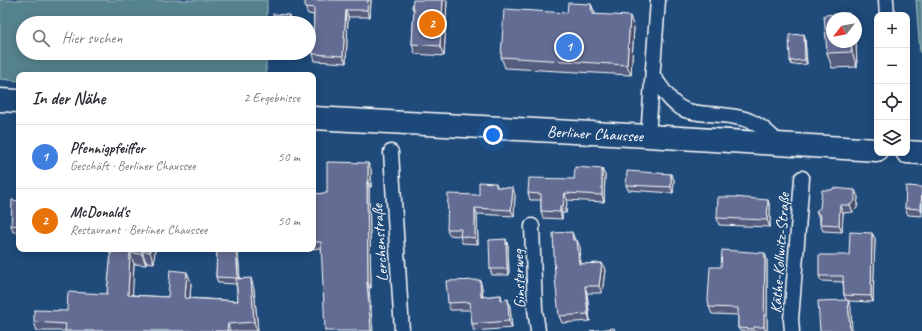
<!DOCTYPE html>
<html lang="de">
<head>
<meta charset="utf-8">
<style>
	body { margin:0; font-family:Caveat,sans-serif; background:#f7f7f7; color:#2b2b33 }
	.controls { position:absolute; right:12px; top:12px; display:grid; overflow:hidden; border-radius:8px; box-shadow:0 2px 10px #0003 }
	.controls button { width:36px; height:36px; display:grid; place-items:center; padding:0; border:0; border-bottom:1px solid #e1e1e2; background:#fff; color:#2b2b33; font:20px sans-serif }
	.compass { position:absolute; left:826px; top:12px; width:36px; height:36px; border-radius:50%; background:#fff; box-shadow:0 2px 10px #0003; rotate:239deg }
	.you { position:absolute; left:493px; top:135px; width:14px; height:14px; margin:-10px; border:3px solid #fff; border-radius:50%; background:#1a73e8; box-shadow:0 0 0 6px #1a73e833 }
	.badge { display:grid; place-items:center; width:26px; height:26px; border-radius:50%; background:#db2777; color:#fff; font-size:13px; font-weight:700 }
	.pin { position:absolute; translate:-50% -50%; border:2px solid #fff; box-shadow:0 1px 4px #0006 }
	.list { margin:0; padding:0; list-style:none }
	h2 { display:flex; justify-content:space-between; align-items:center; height:52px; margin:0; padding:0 16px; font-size:17px }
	h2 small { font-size:13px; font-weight:400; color:#7c7c81 }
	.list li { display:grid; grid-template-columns:26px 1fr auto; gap:12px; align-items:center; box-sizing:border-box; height:64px; padding:0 16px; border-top:1px solid #e1e1e2 }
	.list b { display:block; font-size:15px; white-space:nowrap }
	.list p { margin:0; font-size:13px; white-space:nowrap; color:#7c7c81 }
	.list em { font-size:13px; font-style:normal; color:#7c7c81 }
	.icon { flex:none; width:22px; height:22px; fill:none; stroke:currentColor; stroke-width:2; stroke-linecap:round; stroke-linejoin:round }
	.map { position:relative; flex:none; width:922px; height:331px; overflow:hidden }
	.search { position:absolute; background:#fff; box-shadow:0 2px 10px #0003; left:16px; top:16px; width:300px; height:44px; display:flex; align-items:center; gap:10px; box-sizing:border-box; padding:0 14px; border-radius:22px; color:#7c7c81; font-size:15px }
	.panel { position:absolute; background:#fff; box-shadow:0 2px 10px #0003; left:16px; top:72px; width:300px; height:180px; border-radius:8px }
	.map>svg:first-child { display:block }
</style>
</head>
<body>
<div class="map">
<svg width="922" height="331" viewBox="0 0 922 331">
	<rect width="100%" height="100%" fill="#1f4a7a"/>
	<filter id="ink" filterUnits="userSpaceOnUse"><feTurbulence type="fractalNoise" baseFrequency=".025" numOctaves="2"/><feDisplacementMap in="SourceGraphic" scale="8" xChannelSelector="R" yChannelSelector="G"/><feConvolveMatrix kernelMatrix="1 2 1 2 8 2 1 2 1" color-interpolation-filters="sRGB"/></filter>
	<g filter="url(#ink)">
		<!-- green -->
		<path fill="#54838d" stroke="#aac1c6" d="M0,0H267V23H23V53H266V75H19V81L0,79Z
			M916,0H922V53H920Z"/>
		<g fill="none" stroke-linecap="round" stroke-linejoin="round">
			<defs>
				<path id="minor" d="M886,0L887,15
					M653,76C661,86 669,102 681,108C689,113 699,113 708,114C741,116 757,118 779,144
					M648,136L658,0
					M391,152L402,331
					M532,226L535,309L538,331
					M792,331L791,320L802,178"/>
				<path id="primary" d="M0,100L19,101
					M313,118L648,136L877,150
					M907,152L922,153"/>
			</defs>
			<!-- minor casing -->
			<use href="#minor" stroke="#fff" stroke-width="17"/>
			<!-- primary casing -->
			<use href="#primary" stroke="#fff" stroke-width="25"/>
			<!-- minor -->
			<use href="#minor" stroke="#1f4a7a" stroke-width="14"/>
			<!-- primary -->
			<use href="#primary" stroke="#1f4a7a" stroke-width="22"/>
		</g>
		<!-- wall -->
		<path fill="#555d7e" stroke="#fff" d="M371,0L370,17H348L346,63L315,61L313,54L314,15L308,14L305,7Z
			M447,0L444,56L415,54L412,44L414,12L412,7Z
			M591,4L595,14L634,27L631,75L505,68L501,57L567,13Z
			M804,34L805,38L807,64L792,65L790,61Z
			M832,42H856L857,67L832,68L827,53Z
			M371,169V187H369L371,288H369L321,248L300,250L299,249H313V194L327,193Z
			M671,174L674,180L673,193L628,190L626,185Z
			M605,175L604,202L567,200L566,213H562V219L543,218L541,211V200H530L528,193L574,179Z
			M496,183L498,188L515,195L514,216L477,214L478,244L462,243L460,236L449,235L447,229L479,195Z
			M922,187V216L908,215L905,208Z
			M858,197L857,208L853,212L843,213L842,232L823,231L820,224V220L819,218L816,211Z
			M768,200L770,208V227L719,225L717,218Z
			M19,201V232H13L11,225Z
			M872,233L875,239L873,302L848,301L851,308L846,300L844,295L843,282L821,281L819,276L849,255Z
			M575,240L580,247L581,264L602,263L605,270L602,293H587L590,321L562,323L559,316Z
			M508,245L509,275H492L490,269Z
			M108,249H155L154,263L146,262V265L134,264L132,295L168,297L187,272L191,283L190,298L238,301L236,284L218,283L216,277L217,249H248V252L238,253L240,279L254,289L258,331H37L34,322L67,311L107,294L111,256Z
			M185,249H210V251L185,250Z
			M767,260V331H740L738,328V315L712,314L709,307L721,267Z
			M482,287L483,297L501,295L502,300L510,307L512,328L474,331L472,324L470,310H450L448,303Z"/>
		<!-- shaded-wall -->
		<path fill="#454c67" stroke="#fff" d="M368,0H371L370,17L367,10Z
			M443,0H447L444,56L440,46Z
			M591,4L595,14H592Z
			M346,10L348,17L346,63L343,56Z
			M289,15L290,19V23H288Z
			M630,16L634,27L631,75L627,65Z
			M804,34L805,38L807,64L805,60Z
			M851,42H856L857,67L852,52Z
			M368,163L371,169V187L368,181Z
			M602,169L605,175L604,202L602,195Z
			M671,174L674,180L673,193L671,187Z
			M367,181L369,187L371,288L368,282Z
			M513,188L515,195L514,216L511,210Z
			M855,190L858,197L857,208L853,212L850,205Z
			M565,193L567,200L566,213L563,206Z
			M922,195V212L921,209Z
			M768,200L770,208V227L767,220Z
			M840,205L843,213L842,232L839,225Z
			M560,206L562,213V219L560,212Z
			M475,208L477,214L478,244L475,238Z
			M572,232L575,240V247L573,240Z
			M872,233L875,239L873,302L871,296Z
			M506,239L508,245L509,275L507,269Z
			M577,240L580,247L581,271L579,264Z
			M150,249H155L154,263L150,252Z
			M236,249L238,253L240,284L238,278Z
			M142,251L146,262V265L142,254Z
			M130,253L134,264L132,306L128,295Z
			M765,253L767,260V331H766L764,327Z
			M602,263L605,270L602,293L599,286Z
			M187,272L191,283L189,309L185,298Z
			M251,278L254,289L258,331H257L254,322Z
			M480,280L482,287L483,305L481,297Z
			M367,282L369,288L373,331H371Z
			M585,286L587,293L590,321L588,314Z
			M508,299L510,307L512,328L509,321Z
			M848,300L851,308L852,331H850Z
			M228,324L230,331H227Z"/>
		<!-- building -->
		<path fill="#636c93" stroke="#fff" d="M305,0H368L367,10H346L343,56L313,54L314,8L305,7Z
			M413,0H443L440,46L412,44L414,7H412Z
			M568,3L591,4L592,14L630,16L627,65L501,57L504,9L567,13Z
			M849,13L850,18H832V42H851L852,52L827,53L824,15Z
			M273,14L289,15L288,23H273Z
			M804,34L805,60L790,61L789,35Z
			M327,162L368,163V181H367L368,282H367L371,331H325L321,242H313V194L327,193Z
			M575,167L602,169V195L565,193L563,206H560V212L541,211V194L528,193L529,178L574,179Z
			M627,171L671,174V187L626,185Z
			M479,182L496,183V187L513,188L511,210L475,208V238L460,236L461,229H447L448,194L479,195Z
			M906,186L922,187L921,209L905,208Z
			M833,188L855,190V201L850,205H840L839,225L820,224L821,216L816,211L820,208L822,190H832Z
			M718,197H734L768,200L767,220L717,218Z
			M12,200L19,201V226L11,225Z
			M572,232L573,240H577L579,264L602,263L599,286H585L588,314L559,316L555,278L553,233Z
			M850,232L872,233L871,296L844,295L843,276H819V255H849Z
			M506,239L507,269H490L489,240Z
			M109,249H150V252L142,251V254L130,253L128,295L168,297L170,270L187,272L185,298L238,301L236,279L251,278L254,322L228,324L227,331H65L66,324L34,322V310L67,311L68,292L107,294L111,252L109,251Z
			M217,249H236L238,278L216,277Z
			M722,250L765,253L764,327H754V329L738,328V308L709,307L708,300L710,267H721Z
			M480,280L481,297L501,295V300L508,299L509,321L472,324L470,302L448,303L446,281Z
			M848,300L850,331H820L818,301Z
			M614,328L615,331H590Z"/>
	</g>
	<g text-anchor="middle" stroke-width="3" stroke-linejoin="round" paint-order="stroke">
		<!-- street labels -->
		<g font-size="16" fill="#fff" stroke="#1f4a7a">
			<text transform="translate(595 133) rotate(3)" y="6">Berliner Chaussee</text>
			<text transform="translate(379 243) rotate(-94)" y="6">Lerchenstraße</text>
			<text transform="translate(779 253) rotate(-86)" y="6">Käthe-Kollwitz-Straße</text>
			<text transform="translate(518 279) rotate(-92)" y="6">Ginsterweg</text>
		</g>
	</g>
</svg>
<div class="controls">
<button>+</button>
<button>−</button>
<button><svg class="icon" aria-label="locate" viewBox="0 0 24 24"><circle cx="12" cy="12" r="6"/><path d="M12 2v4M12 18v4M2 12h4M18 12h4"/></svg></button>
<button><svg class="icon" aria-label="layers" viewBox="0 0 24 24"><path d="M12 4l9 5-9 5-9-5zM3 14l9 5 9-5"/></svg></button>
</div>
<svg class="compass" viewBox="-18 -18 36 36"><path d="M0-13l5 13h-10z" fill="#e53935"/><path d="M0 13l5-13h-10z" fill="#7c7c81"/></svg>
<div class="you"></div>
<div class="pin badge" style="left:569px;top:47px;background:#3f7fe0">1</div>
<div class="pin badge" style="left:432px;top:24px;background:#e8710a">2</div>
<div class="search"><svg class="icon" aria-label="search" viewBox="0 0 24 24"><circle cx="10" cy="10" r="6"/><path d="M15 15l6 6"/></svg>Hier suchen</div>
<section class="panel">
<h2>In der Nähe<small>2 Ergebnisse</small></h2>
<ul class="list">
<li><span class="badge" style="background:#3f7fe0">1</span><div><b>Pfennigpfeiffer</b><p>Geschäft · Berliner Chaussee</p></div><em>50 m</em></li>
<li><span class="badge" style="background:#e8710a">2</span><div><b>McDonald's</b><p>Restaurant · Berliner Chaussee</p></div><em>50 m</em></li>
</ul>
</section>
</div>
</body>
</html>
